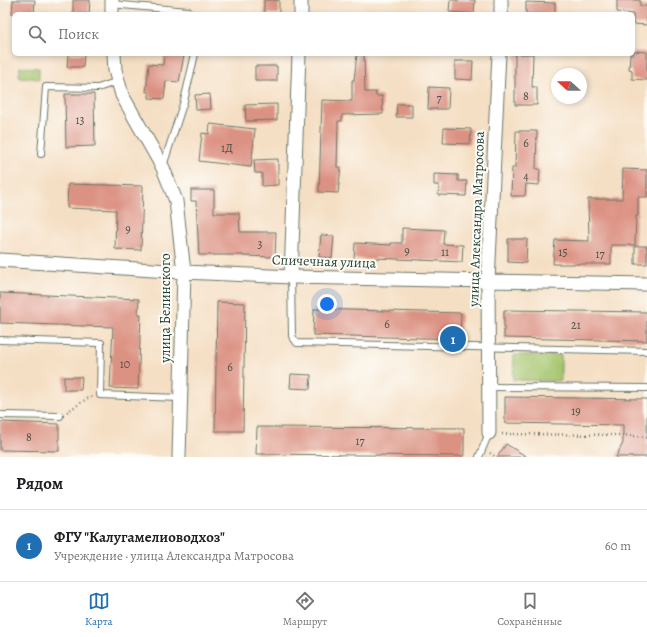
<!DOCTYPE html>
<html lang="ru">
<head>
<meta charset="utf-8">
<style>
	body { margin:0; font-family:Alegreya,serif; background:#f6f6f6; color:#202124 }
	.compass { position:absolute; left:551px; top:68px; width:36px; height:36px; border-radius:50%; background:#fff; box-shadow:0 2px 6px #0003; rotate:291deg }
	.you { position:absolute; left:327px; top:304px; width:14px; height:14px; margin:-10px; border:3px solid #fff; border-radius:50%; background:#1a73e8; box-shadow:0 0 0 6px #1a73e833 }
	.badge { display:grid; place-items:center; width:26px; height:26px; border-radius:50%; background:#1f6fb2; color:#fff; font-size:13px; font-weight:700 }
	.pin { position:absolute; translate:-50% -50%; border:2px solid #fff; box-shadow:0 1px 4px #0006 }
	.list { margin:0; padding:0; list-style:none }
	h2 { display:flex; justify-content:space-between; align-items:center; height:52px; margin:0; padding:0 16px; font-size:17px }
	h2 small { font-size:13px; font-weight:400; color:#757577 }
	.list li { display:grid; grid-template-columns:26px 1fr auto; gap:12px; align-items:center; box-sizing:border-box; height:72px; padding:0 16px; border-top:1px solid #e0e0e0 }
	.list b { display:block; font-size:15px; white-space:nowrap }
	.list p { margin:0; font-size:13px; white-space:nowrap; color:#757577 }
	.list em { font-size:13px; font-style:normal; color:#757577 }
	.icon { flex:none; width:22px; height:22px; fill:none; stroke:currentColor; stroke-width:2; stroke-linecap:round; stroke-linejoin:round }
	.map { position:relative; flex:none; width:647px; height:457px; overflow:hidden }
	.search { position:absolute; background:#fff; box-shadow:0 2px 6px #0003; left:12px; right:12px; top:12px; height:44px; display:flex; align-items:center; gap:10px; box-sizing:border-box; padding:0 14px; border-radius:6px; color:#757577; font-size:15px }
	.sheet { height:124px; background:#fff }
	nav { display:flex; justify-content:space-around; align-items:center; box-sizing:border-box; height:56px; border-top:1px solid #e0e0e0; background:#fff; font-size:11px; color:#757577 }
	nav a { display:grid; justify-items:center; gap:2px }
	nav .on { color:#1f6fb2 }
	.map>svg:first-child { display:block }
</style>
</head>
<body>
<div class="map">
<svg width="647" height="457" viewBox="0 0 647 457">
	<rect width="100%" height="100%" fill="#fdfcf7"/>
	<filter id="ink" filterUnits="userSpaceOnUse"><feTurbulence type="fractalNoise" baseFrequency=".025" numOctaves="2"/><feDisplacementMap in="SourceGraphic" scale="8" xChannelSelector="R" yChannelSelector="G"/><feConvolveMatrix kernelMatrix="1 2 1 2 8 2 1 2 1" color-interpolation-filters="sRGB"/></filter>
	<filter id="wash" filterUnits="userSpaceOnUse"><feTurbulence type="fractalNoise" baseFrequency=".012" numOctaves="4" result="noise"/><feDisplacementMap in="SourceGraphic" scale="16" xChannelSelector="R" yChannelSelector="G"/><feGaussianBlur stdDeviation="0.9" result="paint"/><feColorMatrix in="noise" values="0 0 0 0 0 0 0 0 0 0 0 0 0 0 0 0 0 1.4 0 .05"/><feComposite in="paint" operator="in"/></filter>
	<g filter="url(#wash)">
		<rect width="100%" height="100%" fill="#f5dfc4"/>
		<!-- green -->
		<path fill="#a4c46c" stroke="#628050" d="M20,67L39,68V79L19,77Z
			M514,355H561V381L513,380Z"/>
		<g id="blocks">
			<!-- building -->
			<path fill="#dc9283" d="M13,0H35L34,14H12Z
				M73,0H90L89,14H73Z
				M264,0H279V14H264Z
				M450,0H475L474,14L449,12Z
				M617,0H640V6H647V25L633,24V14L617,12Z
				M526,2L555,3V14H526Z
				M633,51L647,52V80L632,79V70L629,69L630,54H633Z
				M68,54H84L83,67H67Z
				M164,54L184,55L179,82L166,81L164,99L149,98V92H146L149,64L163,65Z
				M515,54H533L532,87H537V105H515Z
				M357,55H364L365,92H376V96H382L383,114L342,115V121H338L337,167H341L338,193L319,192L322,100L352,101V80H354Z
				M455,61H473L472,80L455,79Z
				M255,66H277V81H255Z
				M429,87L449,88L448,109H428Z
				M65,94H94L95,146L66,147Z
				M210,94L211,109L196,110L195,95Z
				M277,104V120L246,121L245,105Z
				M397,104H412V117H396Z
				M210,124L255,129L251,167L199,161L202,133L209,134Z
				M444,128L471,129L470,144L443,143Z
				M516,131H537L536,169H540L539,185L526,184L525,196H511L512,168H515Z
				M278,159V185L262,186V173H255L254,160Z
				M623,169L647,170V197H638V216H636L635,245H611V264H553L555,240L589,241L588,199H622Z
				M434,174L458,175V181H467L466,196L438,195L439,185H434Z
				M68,184L143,186L141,250L115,249L116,210L67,208Z
				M191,190H214V213H239L240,232H276L275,257L243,256V255H199L196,201H191Z
				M402,228L444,230L443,244L463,245L462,262L375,258V260L354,259L355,243L391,245V243H402Z
				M321,235L334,236L332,258L319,257Z
				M508,239H527L526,263L508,262Z
				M635,246H647V264H635Z
				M0,293L139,299L138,314H141L138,389L110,388L113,327L0,323Z
				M217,302L245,303L243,431H215Z
				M314,309L461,313L460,339L313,335Z
				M504,310L647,312V341L504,338Z
				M291,374L311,375L310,389L290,388Z
				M64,377H82L81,390H64Z
				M505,397L647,399V457H616L623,443V425L505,423Z
				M0,422L59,424V451L0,450Z
				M257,427L464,428V456L256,454Z
				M506,444L527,457H497Z"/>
		</g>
	</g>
	<g filter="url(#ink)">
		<use href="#blocks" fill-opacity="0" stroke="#6a7666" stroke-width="1"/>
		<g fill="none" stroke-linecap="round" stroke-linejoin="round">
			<defs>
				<path id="lane" d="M111,4L188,11L190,14
					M41,154L46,87L98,88L118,81
					M163,166L184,101L195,54
					M291,277L292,336L297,343L647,351
					M0,340L101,343L100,395L180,398
					M489,387L647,388
					M0,415L60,416
					M479,457L489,433"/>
				<path id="street" d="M112,0V14
					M301,14V0
					M501,14V0
					M114,54L115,70L122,95L163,168L176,201L184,272L179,457
					M0,260L184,272L291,277L647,284
					M291,277L299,54
					M489,433L488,281L499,54"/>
			</defs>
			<!-- lane casing -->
			<use href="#lane" stroke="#6a7666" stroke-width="8"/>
			<!-- street casing -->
			<use href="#street" stroke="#6a7666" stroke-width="15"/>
			<!-- path -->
			<path stroke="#6a7666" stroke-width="2.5" stroke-dasharray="1 3" stroke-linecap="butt" d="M67,412L88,398L92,397
				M502,434L618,435L647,437
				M490,453L496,457
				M577,457L578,455V457"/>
			<!-- lane -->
			<use href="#lane" stroke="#fff" stroke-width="6"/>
			<!-- street -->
			<use href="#street" stroke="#fff" stroke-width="13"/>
		</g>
	</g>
	<g text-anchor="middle" stroke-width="4" stroke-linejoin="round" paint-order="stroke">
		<!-- number labels -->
		<g font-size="12" fill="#4e5248">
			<text x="526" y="100">8</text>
			<text x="439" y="102">7</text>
			<text x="80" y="124">13</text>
			<text x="526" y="147">6</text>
			<text x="227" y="152">1Д</text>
			<text x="526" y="180">4</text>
			<text x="128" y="233">9</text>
			<text x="260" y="248">3</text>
			<text x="407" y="255">9</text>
			<text x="445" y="256">11</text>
			<text x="563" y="256">15</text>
			<text x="600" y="258">17</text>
			<text x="387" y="328">6</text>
			<text x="576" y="329">21</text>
			<text x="125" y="368">10</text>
			<text x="230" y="371">6</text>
			<text x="576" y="415">19</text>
			<text x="29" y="441">8</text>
			<text x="360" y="445">17</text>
		</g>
		<!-- street labels -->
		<g font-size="14" fill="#1f3d34" stroke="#fdfcf7">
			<text transform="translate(476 219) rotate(-88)" y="5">улица Александра Матросова</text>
			<text transform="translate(324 261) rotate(2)" y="5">Спичечная улица</text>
			<text transform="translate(165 308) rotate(-90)" y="5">улица Белинского</text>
		</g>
	</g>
</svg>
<svg class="compass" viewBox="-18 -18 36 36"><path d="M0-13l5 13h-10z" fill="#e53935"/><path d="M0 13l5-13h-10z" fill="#757577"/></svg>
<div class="you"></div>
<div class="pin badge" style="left:453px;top:339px">1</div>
<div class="search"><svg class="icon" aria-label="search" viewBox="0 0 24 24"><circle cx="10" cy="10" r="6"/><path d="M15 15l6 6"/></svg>Поиск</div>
</div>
<section class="sheet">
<h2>Рядом<small></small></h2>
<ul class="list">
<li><span class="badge">1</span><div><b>ФГУ &quot;Калугамелиоводхоз&quot;</b><p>Учреждение · улица Александра Матросова</p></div><em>60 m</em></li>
</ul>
</section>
<nav>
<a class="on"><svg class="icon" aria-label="map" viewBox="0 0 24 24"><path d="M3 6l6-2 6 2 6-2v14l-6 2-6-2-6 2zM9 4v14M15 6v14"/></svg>Карта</a>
<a><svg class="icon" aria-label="directions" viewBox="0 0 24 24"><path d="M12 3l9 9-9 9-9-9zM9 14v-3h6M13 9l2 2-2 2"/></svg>Маршрут</a>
<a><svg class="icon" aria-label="saved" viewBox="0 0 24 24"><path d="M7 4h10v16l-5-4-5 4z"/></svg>Сохранённые</a>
</nav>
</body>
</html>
